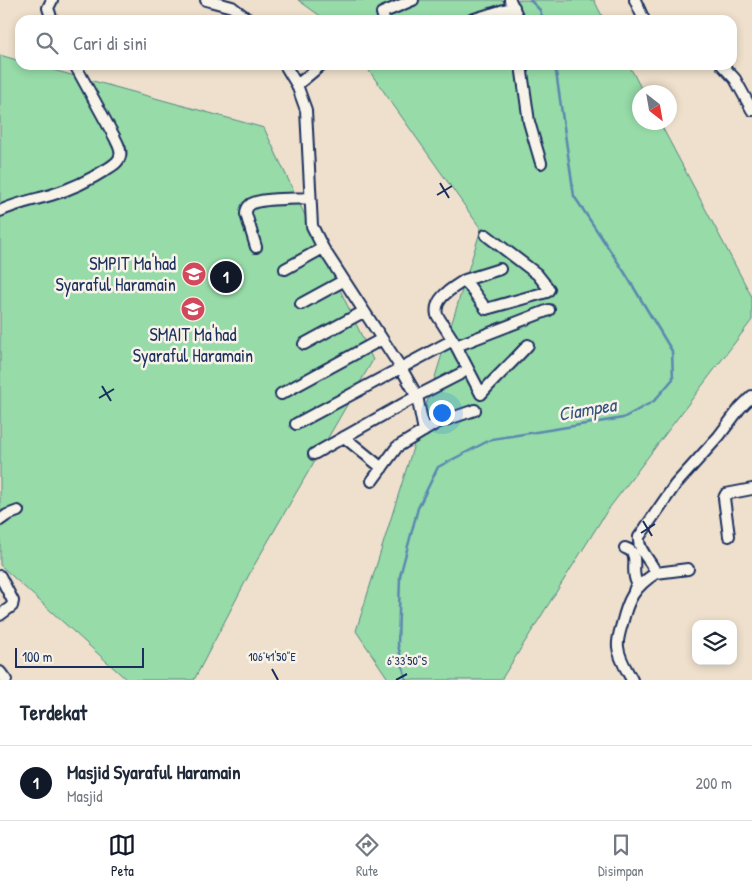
<!DOCTYPE html>
<html lang="id">
<head>
<meta charset="utf-8">
<style>
	body { margin:0; font-family:"Patrick Hand",sans-serif; background:#f6f6f7; color:#1f2937 }
	.controls { position:absolute; right:15px; bottom:15px; display:grid; overflow:hidden; border-radius:10px; box-shadow:0 2px 8px #0003 }
	.controls button { width:45px; height:45px; display:grid; place-items:center; padding:0; border:0; border-bottom:1px solid #e0e1e3; background:#fff; color:#1f2937; font:25px sans-serif }
	.compass { position:absolute; left:632px; top:85px; width:45px; height:45px; border-radius:50%; background:#fff; box-shadow:0 2px 8px #0003; rotate:149deg }
	.scale { position:absolute; left:15px; bottom:12px; width:129px; box-sizing:border-box; padding-left:5px; border:2px solid #1b2f5e; border-top:0; font-size:14px; line-height:18px; white-space:nowrap; color:#1b2f5e; -webkit-text-stroke:4px #f7f3e8; paint-order:stroke }
	.you { position:absolute; left:441px; top:412px; width:18px; height:18px; margin:-12px; border:4px solid #fff; border-radius:50%; background:#1a73e8; box-shadow:0 0 0 8px #1a73e833 }
	.badge { display:grid; place-items:center; width:32px; height:32px; border-radius:50%; background:#111827; color:#fff; font-size:16px; font-weight:700 }
	.pin { position:absolute; translate:-50% -50%; border:2px solid #fff; box-shadow:0 1px 5px #0006 }
	.list { margin:0; padding:0; list-style:none }
	h2 { display:flex; justify-content:space-between; align-items:center; height:65px; margin:0; padding:0 20px; font-size:21px }
	h2 small { font-size:16px; font-weight:400; color:#747a83 }
	.list li { display:grid; grid-template-columns:32px 1fr auto; gap:15px; align-items:center; box-sizing:border-box; height:75px; padding:0 20px; border-top:1px solid #e0e1e3 }
	.list b { display:block; font-size:19px; white-space:nowrap }
	.list p { margin:0; font-size:16px; white-space:nowrap; color:#747a83 }
	.list em { font-size:16px; font-style:normal; color:#747a83 }
	.icon { flex:none; width:28px; height:28px; fill:none; stroke:currentColor; stroke-width:2; stroke-linecap:round; stroke-linejoin:round }
	.map { position:relative; flex:none; width:752px; height:680px; overflow:hidden }
	.search { position:absolute; background:#fff; box-shadow:0 2px 8px #0003; left:15px; right:15px; top:15px; height:55px; display:flex; align-items:center; gap:12px; box-sizing:border-box; padding:0 18px; border-radius:15px; color:#747a83; font-size:19px }
	.sheet { height:140px; background:#fff }
	nav { display:flex; justify-content:space-around; align-items:center; box-sizing:border-box; height:70px; border-top:1px solid #e0e1e3; background:#fff; font-size:14px; color:#747a83 }
	nav a { display:grid; justify-items:center; gap:2px }
	nav .on { color:#111827 }
	.map>svg:first-child { display:block }
</style>
</head>
<body>
<div class="map">
<svg width="752" height="680" viewBox="0 0 752 680">
	<rect width="100%" height="100%" fill="#eee0cc"/>
	<filter id="ink" filterUnits="userSpaceOnUse"><feTurbulence type="fractalNoise" baseFrequency=".02" numOctaves="2"/><feDisplacementMap in="SourceGraphic" scale="10" xChannelSelector="R" yChannelSelector="G"/><feConvolveMatrix kernelMatrix="1 2 1 2 8 2 1 2 1" color-interpolation-filters="sRGB"/></filter>
	<g filter="url(#ink)">
		<!-- green -->
		<path fill="#96dba8" stroke="#588583" d="M298,0H594L604,20H326Z
			M0,55L20,61V65H35L264,128L373,360L252,569L194,680H127L0,565Z
			M365,65H629L643,92H640V122L660,123L752,297V320L607,511L501,680H389L356,631L481,229Z"/>
		<g fill="none" stroke-linecap="round" stroke-linejoin="round">
			<!-- stream -->
			<path stroke="#5b88b0" stroke-width="2.5" d="M530,0L540,10L543,20
				M406,680L398,645L400,576L418,508L438,467L492,439L623,418L654,401L673,379L672,351L625,273L574,196L555,65"/>
			<defs>
				<path id="minor" d="M206,0L232,7L249,20
					M510,0L519,20
					M635,0L644,20
					M52,20L48,8L52,0
					M384,20L382,13L413,0
					M471,20L514,7
					M285,65L297,85L306,110L312,226L323,248L401,368L417,396L424,431
					M521,65L529,122L541,163
					M722,65L735,79L752,110
					M297,85L321,65
					M0,211C17,203 34,200 51,195C71,189 90,180 107,169C112,166 119,162 120,156C122,150 117,143 115,138L75,65
					M486,235L537,274L549,289L547,292L486,309L465,280C453,288 433,298 437,315L453,340L481,394C496,377 513,362 528,345
					M256,247L246,214C246,209 247,207 251,204C260,198 297,199 310,198
					M285,269L323,248
					M465,280L500,269
					M301,304L343,281
					M304,344L363,312
					M456,346L549,310
					M281,394L382,339
					M296,424L453,340
					M344,437L382,468
					M314,454L417,396L462,373
					M372,481L397,447L437,423L475,410
					M0,520L7,515L18,511
					M729,536L724,498L726,494L752,489
					M625,548C642,553 629,570 637,583L634,591
					M656,573L688,569
					M0,576L13,601L12,606L0,615
					M0,672L6,680
					M632,680C627,670 619,659 618,647C617,640 620,631 622,624C628,599 634,587 656,573C651,561 637,549 639,537L675,485L719,436L740,408L752,396"/>
			</defs>
			<!-- minor casing -->
			<use href="#minor" stroke="#1b2f5e" stroke-width="14"/>
			<!-- minor -->
			<use href="#minor" stroke="#f7f3e8" stroke-width="10"/>
		</g>
	</g>
	<!-- ticks -->
	<path fill="none" stroke="#1b2f5e" stroke-width="2" d="M440,183L449,198M437,195L452,186M102,386L111,401M99,398L114,389M643,521L652,536M641,533L655,524M272,669L278,680M396,680L407,674"/>
	<!-- icons -->
	<defs>
		<symbol id="school-disc" viewBox="-11 -11 22 22"><circle r="9.5" fill="#d1495b" stroke="#f7f3e8"/><path d="M0-5L7-2L0 1L-7-2ZM-4 1L0 2.5L4 1V4Q0 6-4 4Z" fill="#fff"/></symbol>
	</defs>
	<g fill-rule="evenodd">
		<use href="#school-disc" x="180" y="260" width="28" height="28"/>
		<use href="#school-disc" x="179" y="295" width="28" height="28"/>
	</g>
	<g text-anchor="middle" stroke-width="5" stroke-linejoin="round" paint-order="stroke">
		<!-- poi labels -->
		<g font-size="18" fill="#1b2f5e" stroke="#f7f3e8" text-anchor="end">
			<text x="176" y="270">SMPIT Ma'had<tspan x="176" dy="21">Syaraful Haramain</tspan></text>
			<text x="193" y="341" text-anchor="middle">SMAIT Ma'had<tspan x="193" dy="21">Syaraful Haramain</tspan></text>
		</g>
		<!-- water labels -->
		<g font-size="19" font-style="italic" fill="#365480" stroke="#f7f3e8">
			<text transform="translate(587 409) rotate(-10)" y="7">Ciampea</text>
		</g>
	</g>
	<g font-size="12" text-anchor="middle" fill="#1b2f5e" stroke="#f7f3e8" stroke-width="5" stroke-linejoin="round" paint-order="stroke">
		<text x="272" y="661">106°41'50"E</text>
		<text x="407" y="665">6°33'50"S</text>
	</g>
</svg>
<div class="controls">
<button><svg class="icon" aria-label="layers" viewBox="0 0 24 24"><path d="M12 4l9 5-9 5-9-5zM3 14l9 5 9-5"/></svg></button>
</div>
<svg class="compass" viewBox="-18 -18 36 36"><path d="M0-13l5 13h-10z" fill="#e53935"/><path d="M0 13l5-13h-10z" fill="#747a83"/></svg>
<div class="scale">100 m</div>
<div class="you"></div>
<div class="pin badge" style="left:226px;top:277px">1</div>
<div class="search"><svg class="icon" aria-label="search" viewBox="0 0 24 24"><circle cx="10" cy="10" r="6"/><path d="M15 15l6 6"/></svg>Cari di sini</div>
</div>
<section class="sheet">
<h2>Terdekat<small></small></h2>
<ul class="list">
<li><span class="badge">1</span><div><b>Masjid Syaraful Haramain</b><p>Masjid</p></div><em>200 m</em></li>
</ul>
</section>
<nav>
<a class="on"><svg class="icon" aria-label="map" viewBox="0 0 24 24"><path d="M3 6l6-2 6 2 6-2v14l-6 2-6-2-6 2zM9 4v14M15 6v14"/></svg>Peta</a>
<a><svg class="icon" aria-label="directions" viewBox="0 0 24 24"><path d="M12 3l9 9-9 9-9-9zM9 14v-3h6M13 9l2 2-2 2"/></svg>Rute</a>
<a><svg class="icon" aria-label="saved" viewBox="0 0 24 24"><path d="M7 4h10v16l-5-4-5 4z"/></svg>Disimpan</a>
</nav>
</body>
</html>
